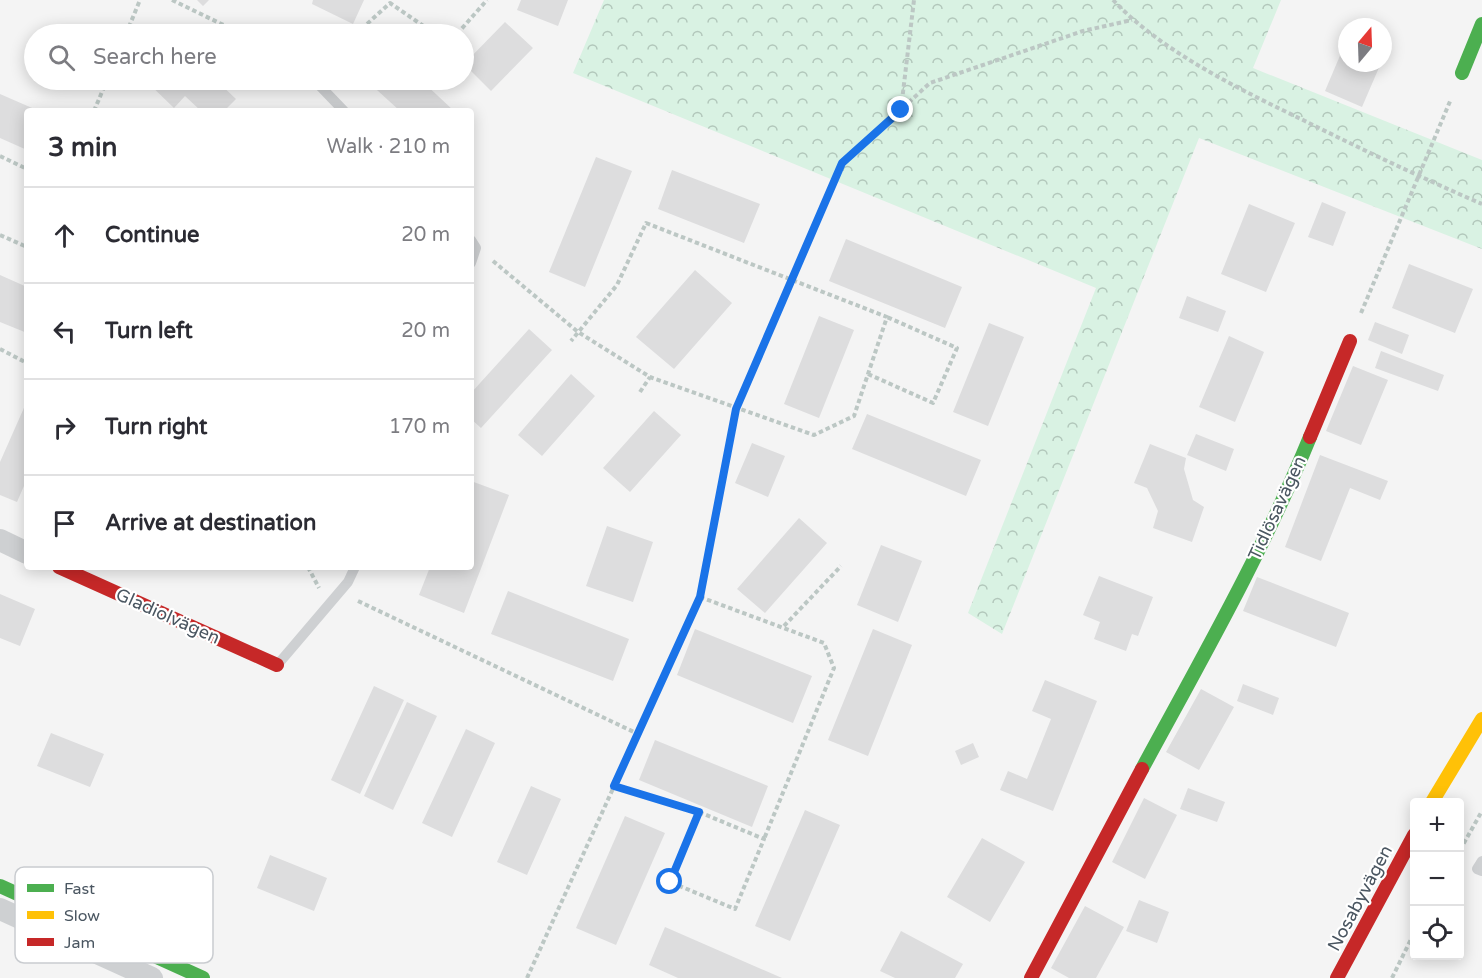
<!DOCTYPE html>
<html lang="en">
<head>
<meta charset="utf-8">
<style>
	body { margin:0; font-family:"Varela Round",sans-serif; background:#f7f7f7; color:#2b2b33 }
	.controls { position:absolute; right:18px; bottom:18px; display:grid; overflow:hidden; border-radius:6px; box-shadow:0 3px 15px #0003 }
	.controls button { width:54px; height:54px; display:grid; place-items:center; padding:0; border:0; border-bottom:2px solid #e1e1e2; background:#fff; color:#2b2b33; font:30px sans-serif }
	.compass { position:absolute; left:1338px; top:18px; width:54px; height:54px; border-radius:50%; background:#fff; box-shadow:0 3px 15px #0003; rotate:19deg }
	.stop { position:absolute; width:18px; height:18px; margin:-14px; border:4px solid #1a73e8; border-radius:50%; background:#fff }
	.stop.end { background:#1a73e8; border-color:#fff; box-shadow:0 2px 6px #0008 }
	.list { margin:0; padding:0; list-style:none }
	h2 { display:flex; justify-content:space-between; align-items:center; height:78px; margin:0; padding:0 24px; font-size:26px }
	h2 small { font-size:20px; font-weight:400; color:#7c7c81 }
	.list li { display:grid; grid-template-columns:39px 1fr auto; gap:18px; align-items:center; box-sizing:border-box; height:96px; padding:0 24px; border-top:2px solid #e1e1e2 }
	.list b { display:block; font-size:22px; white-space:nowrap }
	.list em { font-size:20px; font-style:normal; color:#7c7c81 }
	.icon { flex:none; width:33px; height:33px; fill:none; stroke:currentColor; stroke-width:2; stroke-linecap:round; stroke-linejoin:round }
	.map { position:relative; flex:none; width:1482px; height:978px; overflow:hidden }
	.search { position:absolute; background:#fff; box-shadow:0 3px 15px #0003; left:24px; top:24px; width:450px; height:66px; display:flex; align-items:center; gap:15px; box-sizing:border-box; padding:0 21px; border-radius:33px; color:#7c7c81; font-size:22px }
	.panel { position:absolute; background:#fff; box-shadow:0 3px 15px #0003; left:24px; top:108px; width:450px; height:462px; border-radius:6px }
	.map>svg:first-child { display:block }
</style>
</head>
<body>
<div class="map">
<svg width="1482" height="978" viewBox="0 0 1482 978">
	<defs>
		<pattern id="park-crowns" width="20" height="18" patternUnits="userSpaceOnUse" patternTransform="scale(1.5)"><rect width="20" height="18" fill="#d9f2e3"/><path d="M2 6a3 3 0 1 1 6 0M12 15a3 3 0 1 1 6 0" fill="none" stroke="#b2c7bb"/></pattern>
	</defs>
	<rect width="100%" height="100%" fill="#f4f4f4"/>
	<!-- park -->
	<path fill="url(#park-crowns)" d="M604,0H1281L1253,68L1482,160V249L1199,138L1002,634L968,613L1096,288L573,73Z"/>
	<!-- building -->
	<path fill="#ddddde" d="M197,0H209L203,6Z
		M313,0H364L353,24L312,4Z
		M521,0H568L558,26L517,10Z
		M505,22L533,48L491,91L464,64Z
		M1347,39V63H1381L1362,107L1325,91Z
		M145,80H216L236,99L224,111H201L185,96L174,108Z
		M366,80H421L454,111H400Z
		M0,94L39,111H27V150L0,138Z
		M596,157L632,171L585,287L549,272Z
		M672,170L760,204L744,243L658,209Z
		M1322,202L1346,212L1333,246L1308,237Z
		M1249,204L1295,223L1266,292L1221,274Z
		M846,239L962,287L945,328L829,281Z
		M1409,264L1473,289L1455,333L1392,308Z
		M695,270L732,303L674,369L636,337Z
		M0,275L27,287V333L0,322Z
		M1187,296L1226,311L1218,332L1179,318Z
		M819,316L854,330L819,418L784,404Z
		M1375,322L1409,335L1402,354L1368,340Z
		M989,323L1024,337L988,426L953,412Z
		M529,329L552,350L481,428L471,419V393Z
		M1229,336L1264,352L1235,422L1199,407Z
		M1381,351L1444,375L1438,391L1375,368Z
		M1353,366L1388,380L1361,445L1326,431Z
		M571,374L595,396L542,456L518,435Z
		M27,401V479L17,502L0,495V462Z
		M654,411L681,435L630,492L603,468Z
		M867,414L981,460L966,496L852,449Z
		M1196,434L1234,449L1226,471L1187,455Z
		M752,443L785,456L768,497L735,483Z
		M1150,444L1186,458L1184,469L1193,500L1204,507L1192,542L1153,528L1158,511L1147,488L1134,483Z
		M1320,455L1388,481L1380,500L1350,488L1321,561L1285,547Z
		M471,481L509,495L464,613L419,595L430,567H471Z
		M799,518L827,543L765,613L737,589Z
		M607,526L653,542L633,602L586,586Z
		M881,545L922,561L898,622L857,605Z
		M1099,576L1153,597L1138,636L1132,634L1126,651L1094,639L1100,622L1083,615Z
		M1257,577L1349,613L1336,647L1243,611Z
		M508,591L629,639L613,681L491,634Z
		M0,594L35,609L20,646L0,638Z
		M695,629L812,676L793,723L677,675Z
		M873,629L912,645L868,756L828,740Z
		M1045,680L1097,701L1053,811L1000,790L1008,771L1027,779L1051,719L1032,711Z
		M1243,684L1279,698L1273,715L1237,701Z
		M374,686L404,700L360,794L331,780Z
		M1201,689L1234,707L1199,770L1166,752Z
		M407,702L437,716L393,810L364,796Z
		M466,729L495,743L452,837L422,823Z
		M51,733L104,754L90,787L37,766Z
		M655,740L768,786L752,827L639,780Z
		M973,743L979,757L961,765L955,751Z
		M531,786L561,799L527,875L497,862Z
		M1188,788L1225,802L1217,822L1180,809Z
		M1144,798L1177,815L1145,879L1112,862Z
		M805,810L840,825L790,941L755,926Z
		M625,816L665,833L616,945L576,928Z
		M982,838L1025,862L990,922L947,897Z
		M270,855L327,878L314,911L257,888Z
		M1139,900L1169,912L1157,943L1126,931Z
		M1085,906L1124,927L1096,978H1069L1051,968Z
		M665,927L782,978H678L649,965Z
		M901,931L963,964L955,978H895L880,971Z"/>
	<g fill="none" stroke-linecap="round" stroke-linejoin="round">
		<!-- path -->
		<path stroke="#bcc7c4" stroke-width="4" stroke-dasharray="4.5 3" stroke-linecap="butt" d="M172,0L242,34
			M1113,0C1162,52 1241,90 1305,121C1363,150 1422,178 1482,204
			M126,34L140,0
			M356,34L390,3L435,34
			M457,34L487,0
			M901,109L914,0
			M94,111L107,80
			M0,156L27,169
			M0,235L27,247
			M493,261L578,332L650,377L814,435L854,416L887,317L646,223L617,285L571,341
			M1361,313L1451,99
			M0,349L27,363
			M868,374L933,403L957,348L887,317
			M640,392L650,377
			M308,567L319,588
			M700,597L824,643L834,668L764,839
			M358,601L636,733
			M784,626L841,566
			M613,786L699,812L764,839L735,909L670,882L699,812
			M1460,850L1482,811
			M527,978L700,597L737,409L842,163L930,83L1083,31L1132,20
			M1392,978L1414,933"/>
		<!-- lane -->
		<path stroke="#ced0d2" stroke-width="10" d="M320,86L344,111
			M471,240L476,248L471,263
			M279,663L348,582L355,567
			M1482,861L1477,869L1482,871"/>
		<!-- street -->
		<path stroke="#ced0d2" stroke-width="22" d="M0,540L27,553
			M0,909L152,978"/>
		<!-- fast -->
		<path stroke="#4caf50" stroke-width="14" d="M1462,73L1482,24
			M1142,769C1201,660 1263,552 1310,437
			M0,886L203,978"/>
		<!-- slow -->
		<path stroke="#ffc107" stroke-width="14" d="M1432,802L1482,719"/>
		<!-- jam -->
		<path stroke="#c62828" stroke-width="14" d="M1310,437L1350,341
			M59,567L277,665
			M1031,978L1142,769
			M1337,978L1414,835"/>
	</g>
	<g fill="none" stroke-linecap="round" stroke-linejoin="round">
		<!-- route -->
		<path stroke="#1a73e8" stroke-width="8" d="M670,882L699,812L614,786L700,597L736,409L842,163L901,110"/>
	</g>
	<g text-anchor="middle" stroke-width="4.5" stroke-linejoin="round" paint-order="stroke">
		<!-- street labels -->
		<g font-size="18" fill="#4a5661" stroke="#fff">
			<text transform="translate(1277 508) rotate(-65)" y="6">Tidlösavägen</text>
			<text transform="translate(168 616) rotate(24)" y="6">Gladiolvägen</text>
			<text transform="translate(1360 898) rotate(-62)" y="6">Nosabyvägen</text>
		</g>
	</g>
	<!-- legend -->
	<rect x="15" y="867" width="198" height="96" rx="9" fill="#fff" stroke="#c9ccd0" stroke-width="1.5"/>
	<rect x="27" y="884" width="27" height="8" fill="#4caf50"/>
	<rect x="27" y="911" width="27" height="8" fill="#ffc107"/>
	<rect x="27" y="938" width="27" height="8" fill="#c62828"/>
	<g font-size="16" fill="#4a5661">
		<text x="64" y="894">Fast</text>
		<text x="64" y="921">Slow</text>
		<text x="64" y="948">Jam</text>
	</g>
</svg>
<div class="controls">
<button>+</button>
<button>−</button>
<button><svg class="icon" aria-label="locate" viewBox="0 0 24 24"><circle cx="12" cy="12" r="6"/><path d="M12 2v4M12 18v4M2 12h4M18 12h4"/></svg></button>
</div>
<svg class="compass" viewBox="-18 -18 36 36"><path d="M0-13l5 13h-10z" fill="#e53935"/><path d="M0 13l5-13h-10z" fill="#7c7c81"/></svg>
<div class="stop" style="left:670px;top:882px"></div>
<div class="stop end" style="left:901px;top:110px"></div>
<div class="search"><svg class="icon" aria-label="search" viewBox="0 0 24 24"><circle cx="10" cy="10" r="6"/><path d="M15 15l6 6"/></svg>Search here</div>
<section class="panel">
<h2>3 min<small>Walk · 210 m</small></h2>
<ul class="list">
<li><svg class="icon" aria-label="ahead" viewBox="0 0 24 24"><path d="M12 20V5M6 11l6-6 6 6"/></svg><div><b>Continue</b></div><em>20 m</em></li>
<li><svg class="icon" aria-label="left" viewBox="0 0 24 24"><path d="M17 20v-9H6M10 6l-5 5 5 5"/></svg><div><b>Turn left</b></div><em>20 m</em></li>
<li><svg class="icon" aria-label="right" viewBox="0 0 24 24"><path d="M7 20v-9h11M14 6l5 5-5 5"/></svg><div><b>Turn right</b></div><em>170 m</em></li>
<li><svg class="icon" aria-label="arrive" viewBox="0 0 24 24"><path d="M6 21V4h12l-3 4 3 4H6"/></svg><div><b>Arrive at destination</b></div></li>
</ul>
</section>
</div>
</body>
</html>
